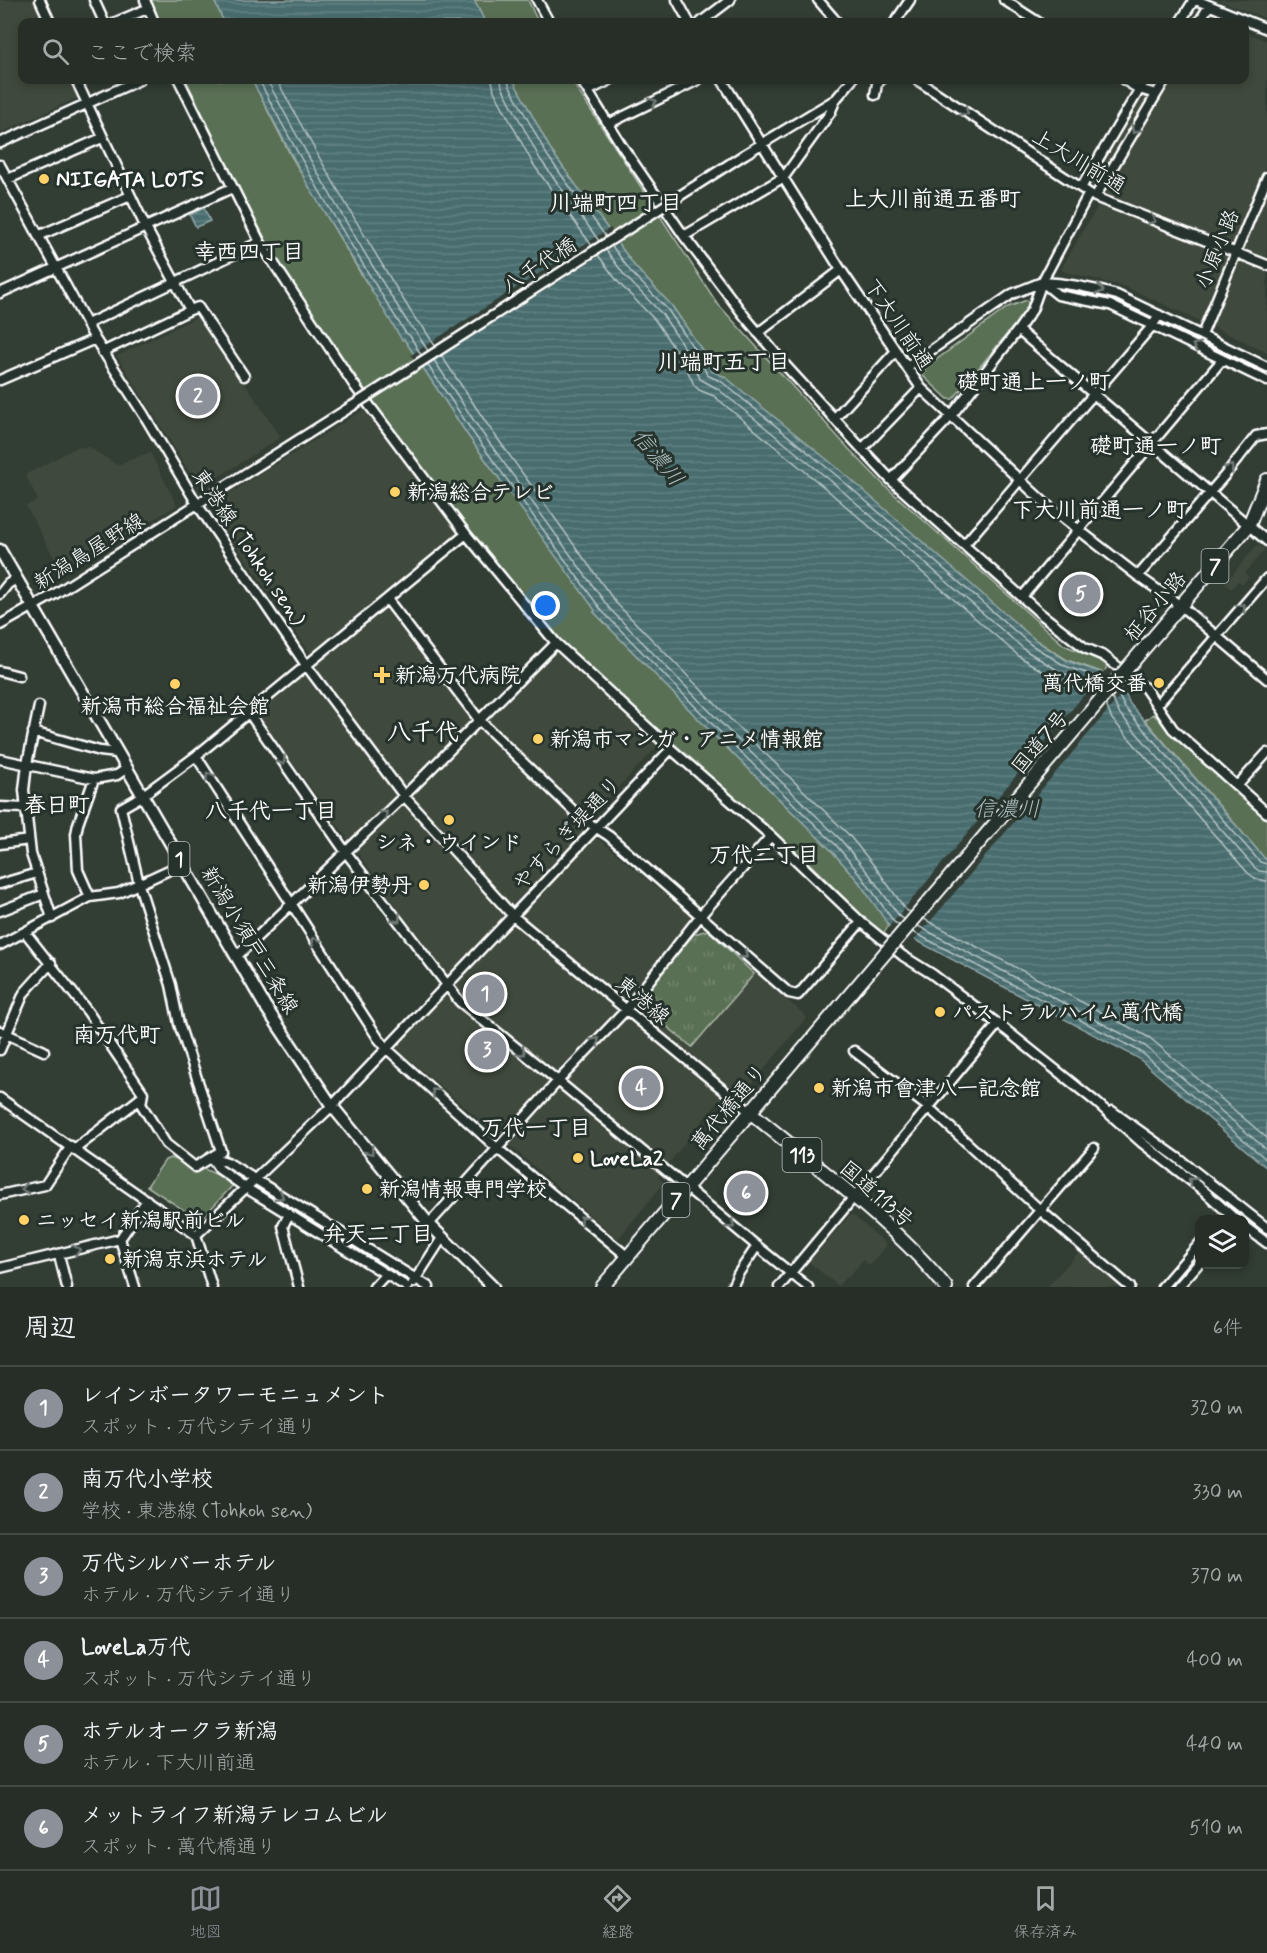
<!DOCTYPE html>
<html lang="ja">
<head>
<meta charset="utf-8">
<style>
	body { margin:0; font-family:Mynerve,"Klee One",sans-serif; background:#323a33; color:#f1f3f6 }
	.controls { position:absolute; right:18px; bottom:18px; display:grid; overflow:hidden; border-radius:12px; box-shadow:0 3px 9px #0003 }
	.controls button { width:54px; height:54px; display:grid; place-items:center; padding:0; border:0; border-bottom:2px solid #424a44; background:#262e27; color:#f1f3f6; font:30px sans-serif }
	.you { position:absolute; left:546px; top:606px; width:21px; height:21px; margin:-15px; border:4px solid #fff; border-radius:50%; background:#1a73e8; box-shadow:0 0 0 9px #1a73e833 }
	.badge { display:grid; place-items:center; width:39px; height:39px; border-radius:50%; background:#8c9099; color:#fff; font-size:20px; font-weight:700 }
	.pin { position:absolute; translate:-50% -50%; border:3px solid #fff; box-shadow:0 2px 6px #0006 }
	.list { margin:0; padding:0; list-style:none }
	h2 { display:flex; justify-content:space-between; align-items:center; height:78px; margin:0; padding:0 24px; font-size:26px }
	h2 small { font-size:20px; font-weight:400; color:#a4a8a7 }
	.list li { display:grid; grid-template-columns:39px 1fr auto; gap:18px; align-items:center; box-sizing:border-box; height:84px; padding:0 24px; border-top:2px solid #424a44 }
	.list b { display:block; font-size:22px; white-space:nowrap }
	.list p { margin:0; font-size:20px; white-space:nowrap; color:#a4a8a7 }
	.list em { font-size:20px; font-style:normal; color:#a4a8a7 }
	.icon { flex:none; width:33px; height:33px; fill:none; stroke:currentColor; stroke-width:2; stroke-linecap:round; stroke-linejoin:round }
	.map { position:relative; flex:none; width:1267px; height:1287px; overflow:hidden }
	.search { position:absolute; background:#262e27; box-shadow:0 3px 9px #0003; left:18px; right:18px; top:18px; height:66px; display:flex; align-items:center; gap:15px; box-sizing:border-box; padding:0 21px; border-radius:12px; color:#a4a8a7; font-size:22px }
	.sheet { height:582px; background:#262e27 }
	nav { display:flex; justify-content:space-around; align-items:center; box-sizing:border-box; height:84px; border-top:2px solid #424a44; background:#262e27; font-size:16px; color:#a4a8a7 }
	nav a { display:grid; justify-items:center; gap:3px }
	nav .on { color:#8c9099 }
	.map>svg:first-child { display:block }
</style>
</head>
<body>
<div class="map">
<svg width="1267" height="1287" viewBox="0 0 1267 1287">
	<defs>
		<pattern id="grass-tufts" width="24" height="20" patternUnits="userSpaceOnUse" patternTransform="scale(1.5)"><rect width="24" height="20" fill="#5a7054"/><path d="M3 7l-1-3M5 7V3M7 7l1-3M15 17l-1-3M17 17v-4M19 17l1-3" fill="none" stroke="#73856e"/></pattern>
		<pattern id="forest-crowns" width="20" height="18" patternUnits="userSpaceOnUse" patternTransform="scale(1.5)"><rect width="20" height="18" fill="#5a7054"/><path d="M2 6a3 3 0 1 1 6 0M12 15a3 3 0 1 1 6 0" fill="none" stroke="#73856e"/></pattern>
		<pattern id="water-rules" width="6" height="5" patternUnits="userSpaceOnUse" patternTransform="scale(1.5)"><rect width="6" height="5" fill="#486c6e"/><path d="M0 2.5h6" fill="none" stroke="#638284"/></pattern>
	</defs>
	<rect width="100%" height="100%" fill="#323d34"/>
	<filter id="ink" filterUnits="userSpaceOnUse"><feTurbulence type="fractalNoise" baseFrequency=".0167" numOctaves="2"/><feDisplacementMap in="SourceGraphic" scale="12" xChannelSelector="R" yChannelSelector="G"/><feConvolveMatrix kernelMatrix="1 2 1 2 8 2 1 2 1" color-interpolation-filters="sRGB"/></filter>
	<g filter="url(#ink)">
		<!-- built -->
		<path fill="#41483c" d="M0,0H35L45,22H22V80H69L77,98L0,133Z
			M1219,0H1267V19Z
			M1245,32L1267,41V352L1126,287L1065,272L1061,269L1171,80H1244Z
			M1149,80H1163L1097,188L1088,182Z
			M199,316L281,437L200,489L117,356Z
			M363,410L461,532L383,598L479,726L557,652L659,745L582,825L701,925L807,1017L728,1114L717,1103L658,1177L664,1183L618,1239L393,1045L452,983L255,711L317,663L209,506Z
			M77,447H89L117,465L150,452L177,505L124,538L60,569L26,506L38,500L25,475Z
			M1257,545L1265,549L1245,573L1249,577L1243,584L1238,581L1231,589L1225,583Z
			M853,1215L887,1245L870,1266L863,1260L848,1278L846,1277L838,1286L809,1262L849,1216Z
			M1080,1251L1119,1287H1047Z"/>
		<!-- grass -->
		<path fill="url(#grass-tufts)" stroke="#acb8aa" stroke-width="1.5" d="M708,930L754,974L692,1047L641,1005L638,1001L694,934Z"/>
		<!-- forest -->
		<path fill="url(#forest-crowns)" stroke="#acb8aa" stroke-width="1.5" d="M315,1221L376,1258V1260L314,1223Z"/>
		<!-- green -->
		<path fill="#5a7054" stroke="#acb8aa" stroke-width="1.5" d="M150,0H214L224,22H160Z
			M474,0H528L538,22H485Z
			M186,80H252L291,156L361,274L469,437L596,611L594,612L718,739L831,850L859,882L888,923L889,926L882,935L812,866L714,782L567,648L477,541L400,441L278,263L239,189Z
			M513,80H571L717,303L849,449L885,486L1064,645L1108,664L1104,673L1067,660L1034,639L725,377L711,371L704,353L672,306L636,268L552,152Z
			M1027,300L1029,305L1021,317L953,399H948L923,376L925,368L1008,307Z
			M1153,714L1267,820V861L1145,720Z
			M170,1158L177,1160L195,1171L202,1168L235,1183L205,1215L197,1219L147,1186L165,1160Z"/>
		<!-- water -->
		<path fill="url(#water-rules)" stroke="#91a7a8" stroke-width="1.5" d="M214,0H474L485,22H224Z
			M252,80H513L552,152L636,268L672,306L704,353L711,371L725,377L840,470L1034,639C1044,646 1055,654 1066,660C1094,674 1116,667 1130,704L1267,861V1168L1138,1058L889,926L859,882L831,850L718,739L594,612L595,610L469,437L404,339L402,340L309,187Z
			M204,208L210,221L196,227L190,215Z"/>
		<!-- pier -->
		<path fill="#323d34" d="M610,228L621,242L420,370L411,355Z
			M1105,670L1126,689L913,942L887,929Z"/>
		<g fill="none" stroke-linecap="round" stroke-linejoin="round">
			<!-- shore -->
			<path stroke="#b6c4c5" stroke-width="1.5" d="M259,80C303,166 353,250 405,332L410,336L421,355
				M267,80C311,164 359,246 410,326L416,332L428,351
				M277,80C320,162 367,241 416,320L423,327L435,346
				M492,80L494,91L533,164L592,246
				M501,80L502,87L540,159L599,241
				M508,80L509,85L547,155L606,237
				M612,246L631,272L668,310L699,356L707,375L722,382L836,475L1030,644L1065,666L1101,678L1106,682
				M606,250L625,276L662,314L692,359L700,379L718,389L831,481L1025,650L1062,673L1097,684L1101,688
				M598,255L618,282L655,320L684,363L694,385L699,390L714,396L825,488L1020,657L1058,681L1095,695
				M441,355L487,424L616,603L734,723L848,834L876,868L906,910L910,912
				M434,360L480,430L609,608L727,729L841,840L869,874L900,917L904,919
				M427,364L474,434L602,611L722,734L836,845L863,878L894,922L899,925
				M1117,692L1125,708L1260,862L1267,864
				M1112,698L1119,713L1254,867L1259,871L1267,872
				M1106,705L1112,719L1248,873L1256,879L1267,881
				M924,919L1150,1038L1267,1138
				M918,926L1145,1046L1267,1150
				M913,932L1141,1052L1267,1160"/>
			<defs>
				<path id="minor" d="M40,0L50,22
					M94,0L104,22
					M145,0L154,22
					M537,0L549,22
					M677,0L689,22
					M818,0L837,22
					M1004,0L1038,22
					M1196,0L1267,29
					M116,22L149,8
					M701,22L730,0
					M895,22L910,0
					M1180,22L1194,0
					M1199,22L1209,6
					M76,80L146,228L190,310L102,352
					M179,80L261,244L354,385L466,534L556,643L671,749L771,836L861,922L903,956L932,974L1006,1030L1096,1102L1141,1142L1204,1191L1236,1220
					M581,80L622,146L684,236L746,318L786,366L862,449L891,480L1041,614L1085,648L1104,656L1145,688L1173,729L1267,813
					M722,80L841,270L921,388L1048,506L1138,576L1181,606L1267,679
					M917,80L1095,197L1267,265
					M1124,80L1139,89L1156,94
					M588,91L610,80
					M875,95L877,84L881,80
					M608,124L698,80
					M0,143L139,80
					M745,154L836,99L852,80
					M0,165L95,339L144,415L197,504L306,665L404,796L513,916L750,1112
					M8,179L102,138
					M1081,188L1145,80
					M1095,197L1165,80
					M38,236L130,196
					M684,236L784,177L830,113L836,99
					M1042,282L1058,295L1110,305L1267,381
					M1042,282C1068,283 1092,288 1117,295L1267,367
					M0,293L232,188
					M190,310L198,307L244,376
					M87,324L260,242
					M1018,330L1267,541
					M758,333L841,270
					M1202,335L1267,177
					M907,367L1012,294L1042,282L1089,193
					M0,380L95,339
					M834,419L896,351
					M862,449L921,388
					M891,480L951,416L1018,330L1032,310L1042,282
					M964,545L1153,325L1159,315
					M1138,576L1225,475L1256,436L1267,434
					M0,594L8,584L16,579
					M1022,597L1222,360
					M387,599L480,721L581,818L609,836L789,993L798,995L861,922
					M0,625L55,594L352,406
					M0,671L19,676
					M1157,705L1267,578
					M39,706L27,764L24,790L31,854L52,918
					M249,713L345,851L460,1002L558,1081L757,1246L808,1287
					M33,732L100,751L117,753
					M196,756L378,1038L387,1049L498,1149L628,1257
					M0,759L94,779L117,775L126,769
					M1237,786L1267,753
					M0,807L26,808
					M0,844L29,840
					M0,884L37,873
					M90,897L78,870L76,834L78,824L94,779
					M0,911L44,894
					M25,932L88,1012L143,1093L141,1104L166,1144L195,1167L221,1151L179,1024L171,985L140,888L121,808L142,796L196,756L466,534
					M0,945L90,897L119,893L182,864
					M236,957L404,796L556,643
					M0,1031L44,1051
					M0,1050L24,993L51,963
					M854,1051L928,1107L1040,1210L1130,1287
					M0,1098L196,1235L212,1287
					M1112,1111L1178,1158L1267,1228
					M75,1149L142,1097
					M211,1157L227,1162L429,1287
					M211,1157L219,1169L246,1188L407,1287
					M0,1195L45,1185L71,1146
					M289,1214L283,1226L284,1230L299,1287
					M429,1224L558,1081L626,1010L701,915L771,836
					M1244,1226L1267,1243
					M196,1235L332,1106L671,749
					M120,1239L135,1287
					M59,1255L67,1287
					M0,1268L120,1239L147,1200
					M413,1283L442,1238
					M374,1287L386,1274
					M732,1287L738,1274L757,1246
					M779,1287L998,1024
					M974,1287L1094,1148
					M1162,1287L1200,1243
					M1178,1287L1200,1262"/>
				<path id="major" d="M0,550L265,1006L332,1106L429,1224L493,1287"/>
				<path id="highway" d="M1129,666L1249,525L1267,480
					M750,1112C815,1166 893,1222 946,1287
					M602,1287L886,952"/>
			</defs>
			<!-- minor casing -->
			<use href="#minor" stroke="#fff" stroke-width="13"/>
			<!-- major casing -->
			<use href="#major" stroke="#fff" stroke-width="15"/>
			<!-- highway casing -->
			<use href="#highway" stroke="#fff" stroke-width="16"/>
			<!-- minor -->
			<use href="#minor" stroke="#26332d" stroke-width="8"/>
			<!-- major -->
			<use href="#major" stroke="#26332d" stroke-width="10"/>
			<!-- highway -->
			<use href="#highway" stroke="#26332d" stroke-width="12"/>
			<defs>
				<path id="minor-bridge" d="M352,406L745,154"/>
				<path id="highway-bridge" d="M886,952L1129,666"/>
			</defs>
			<!-- minor-bridge casing -->
			<use href="#minor-bridge" stroke="#fff" stroke-width="13" stroke-linecap="butt"/>
			<!-- highway-bridge casing -->
			<use href="#highway-bridge" stroke="#fff" stroke-width="16" stroke-linecap="butt"/>
			<!-- minor-bridge -->
			<use href="#minor-bridge" stroke="#26332d" stroke-width="8"/>
			<!-- highway-bridge -->
			<use href="#highway-bridge" stroke="#26332d" stroke-width="12"/>
		</g>
		<!-- one-way arrows -->
		<defs><path id="oneway-chevron" d="M-2-3.5L2.5 0L-2 3.5" fill="none" stroke-width="1.6" stroke-linecap="round" stroke-linejoin="round" transform="scale(1.5)"/></defs>
		<g stroke="#727a76">
			<use href="#oneway-chevron" transform="translate(653 102) rotate(-26)"/>
			<use href="#oneway-chevron" transform="translate(965 112) rotate(35)"/>
			<use href="#oneway-chevron" transform="translate(1135 130) rotate(120)"/>
			<use href="#oneway-chevron" transform="translate(1152 220) rotate(21)"/>
			<use href="#oneway-chevron" transform="translate(1100 290) rotate(14)"/>
			<use href="#oneway-chevron" transform="translate(1196 346) rotate(-154)"/>
			<use href="#oneway-chevron" transform="translate(1230 468) rotate(-51)"/>
			<use href="#oneway-chevron" transform="translate(1242 607) rotate(-49)"/>
			<use href="#oneway-chevron" transform="translate(282 761) rotate(55)"/>
			<use href="#oneway-chevron" transform="translate(209 776) rotate(-123)"/>
			<use href="#oneway-chevron" transform="translate(384 814) rotate(-43)"/>
			<use href="#oneway-chevron" transform="translate(397 919) rotate(53)"/>
			<use href="#oneway-chevron" transform="translate(315 941) rotate(-123)"/>
			<use href="#oneway-chevron" transform="translate(744 955) rotate(41)"/>
			<use href="#oneway-chevron" transform="translate(596 1041) rotate(-47)"/>
			<use href="#oneway-chevron" transform="translate(522 1052) rotate(39)"/>
			<use href="#oneway-chevron" transform="translate(435 1092) rotate(-138)"/>
			<use href="#oneway-chevron" transform="translate(370 1151) rotate(51)"/>
			<use href="#oneway-chevron" transform="translate(1192 1181) rotate(-142)"/>
			<use href="#oneway-chevron" transform="translate(25 1189) rotate(167)"/>
			<use href="#oneway-chevron" transform="translate(280 1196) rotate(32)"/>
			<use href="#oneway-chevron" transform="translate(583 1219) rotate(-140)"/>
			<use href="#oneway-chevron" transform="translate(731 1225) rotate(40)"/>
			<use href="#oneway-chevron" transform="translate(77 1250) rotate(-15)"/>
		</g>
	</g>
	<!-- markers -->
	<g fill="#ffd166" stroke="#26332d" stroke-width="2">
		<circle cx="44" cy="179" r="6"/>
		<circle cx="395" cy="492" r="6"/>
		<path d="M379 666h6v6h6v6h-6v6h-6v-6h-6v-6h6z"/>
		<circle cx="1159" cy="683" r="6"/>
		<circle cx="175" cy="684" r="6"/>
		<circle cx="538" cy="739" r="6"/>
		<circle cx="449" cy="820" r="6"/>
		<circle cx="424" cy="885" r="6"/>
		<circle cx="940" cy="1012" r="6"/>
		<circle cx="819" cy="1088" r="6"/>
		<circle cx="578" cy="1158" r="6"/>
		<circle cx="367" cy="1189" r="6"/>
		<circle cx="24" cy="1220" r="6"/>
		<circle cx="110" cy="1259" r="6"/>
	</g>
	<g text-anchor="middle" stroke-width="6" stroke-linejoin="round" paint-order="stroke">
		<!-- shield labels -->
		<g fill="#26332d" stroke="#bec2c0" stroke-width="1.5">
			<rect x="1201.5" y="549" width="27" height="34" rx="4.5"/>
			<rect x="168.5" y="842" width="21" height="34" rx="4.5"/>
			<rect x="782.5" y="1138" width="39" height="34" rx="4.5"/>
			<rect x="662.5" y="1183" width="27" height="34" rx="4.5"/>
		</g>
		<g font-size="20" font-weight="bold" fill="#fff">
			<text x="1215" y="573">7</text>
			<text x="179" y="866">1</text>
			<text x="802" y="1162">113</text>
			<text x="676" y="1207">7</text>
		</g>
		<!-- street labels -->
		<g font-size="21" fill="#fff" stroke="#26332d">
			<text transform="translate(1079 161) rotate(31)" y="7">上大川前通</text>
			<text transform="translate(1217 249) rotate(-68)" y="7">小原小路</text>
			<text transform="translate(539 265) rotate(-33)" y="7">八千代橋</text>
			<text transform="translate(899 324) rotate(56)" y="7">下大川前通</text>
			<text transform="translate(249 547) rotate(56)" y="7">東港線 (Tohkoh sen)</text>
			<text transform="translate(89 551) rotate(-32)" y="7">新潟鳥屋野線</text>
			<text transform="translate(1155 606) rotate(-50)" y="7">柾谷小路</text>
			<text transform="translate(1040 742) rotate(-50)" y="7">国道7号</text>
			<text transform="translate(567 833) rotate(-47)" y="7">やすらぎ堤通り</text>
			<text transform="translate(250 940) rotate(59)" y="7">新潟小須戸三条線</text>
			<text transform="translate(643 1000) rotate(40)" y="7">東港線</text>
			<text transform="translate(729 1107) rotate(-50)" y="7">萬代橋通り</text>
			<text transform="translate(877 1194) rotate(41)" y="7">国道113号</text>
		</g>
		<!-- poi labels -->
		<g font-size="21" font-weight="bold" fill="#fff" stroke="#26332d" text-anchor="start">
			<text x="56" y="186">NIIGATA LOTS</text>
			<text x="407" y="499">新潟総合テレビ</text>
			<text x="395" y="682">新潟万代病院</text>
			<text x="1147" y="690" text-anchor="end">萬代橋交番</text>
			<text x="175" y="713" text-anchor="middle">新潟市総合福祉会館</text>
			<text x="550" y="746">新潟市マンガ・アニメ情報館</text>
			<text x="449" y="849" text-anchor="middle">シネ・ウインド</text>
			<text x="412" y="892" text-anchor="end">新潟伊勢丹</text>
			<text x="952" y="1019">パストラルハイム萬代橋</text>
			<text x="831" y="1095">新潟市會津八一記念館</text>
			<text x="590" y="1165">LoveLa2</text>
			<text x="379" y="1196">新潟情報専門学校</text>
			<text x="36" y="1227">ニッセイ新潟駅前ビル</text>
			<text x="122" y="1266">新潟京浜ホテル</text>
		</g>
		<!-- neighbourhood labels -->
		<g font-size="22" font-weight="bold" fill="#fff" stroke="#26332d">
			<text x="933" y="206">上大川前通五番町</text>
			<text x="616" y="210">川端町四丁目</text>
			<text x="249" y="259">幸西四丁目</text>
			<text x="724" y="369">川端町五丁目</text>
			<text x="1034" y="389">礎町通上一ノ町</text>
			<text x="1156" y="453">礎町通一ノ町</text>
			<text x="1100" y="517">下大川前通一ノ町</text>
			<text x="57" y="812">春日町</text>
			<text x="271" y="818">八千代一丁目</text>
			<text x="764" y="862">万代二丁目</text>
			<text x="117" y="1042">南万代町</text>
			<text x="536" y="1135">万代一丁目</text>
			<text x="378" y="1241">弁天二丁目</text>
		</g>
		<!-- water labels -->
		<g font-size="22" font-style="italic" fill="#adbdbe" stroke="#26332d">
			<text transform="translate(659 457) rotate(51)" y="8">信濃川</text>
			<text x="1007" y="816">信濃川</text>
		</g>
		<!-- quarter labels -->
		<g font-size="24" font-weight="bold" fill="#fff" stroke="#26332d">
			<text x="423" y="740">八千代</text>
		</g>
	</g>
</svg>
<div class="controls">
<button><svg class="icon" aria-label="layers" viewBox="0 0 24 24"><path d="M12 4l9 5-9 5-9-5zM3 14l9 5 9-5"/></svg></button>
</div>
<div class="you"></div>
<div class="pin badge" style="left:485px;top:994px">1</div>
<div class="pin badge" style="left:198px;top:396px">2</div>
<div class="pin badge" style="left:487px;top:1050px">3</div>
<div class="pin badge" style="left:641px;top:1088px">4</div>
<div class="pin badge" style="left:1081px;top:594px">5</div>
<div class="pin badge" style="left:746px;top:1193px">6</div>
<div class="search"><svg class="icon" aria-label="search" viewBox="0 0 24 24"><circle cx="10" cy="10" r="6"/><path d="M15 15l6 6"/></svg>ここで検索</div>
</div>
<section class="sheet">
<h2>周辺<small>6件</small></h2>
<ul class="list">
<li><span class="badge">1</span><div><b>レインボータワーモニュメント</b><p>スポット · 万代シテイ通り</p></div><em>320 m</em></li>
<li><span class="badge">2</span><div><b>南万代小学校</b><p>学校 · 東港線 (Tohkoh sen)</p></div><em>330 m</em></li>
<li><span class="badge">3</span><div><b>万代シルバーホテル</b><p>ホテル · 万代シテイ通り</p></div><em>370 m</em></li>
<li><span class="badge">4</span><div><b>LoveLa万代</b><p>スポット · 万代シテイ通り</p></div><em>400 m</em></li>
<li><span class="badge">5</span><div><b>ホテルオークラ新潟</b><p>ホテル · 下大川前通</p></div><em>440 m</em></li>
<li><span class="badge">6</span><div><b>メットライフ新潟テレコムビル</b><p>スポット · 萬代橋通り</p></div><em>510 m</em></li>
</ul>
</section>
<nav>
<a class="on"><svg class="icon" aria-label="map" viewBox="0 0 24 24"><path d="M3 6l6-2 6 2 6-2v14l-6 2-6-2-6 2zM9 4v14M15 6v14"/></svg>地図</a>
<a><svg class="icon" aria-label="directions" viewBox="0 0 24 24"><path d="M12 3l9 9-9 9-9-9zM9 14v-3h6M13 9l2 2-2 2"/></svg>経路</a>
<a><svg class="icon" aria-label="saved" viewBox="0 0 24 24"><path d="M7 4h10v16l-5-4-5 4z"/></svg>保存済み</a>
</nav>
</body>
</html>
